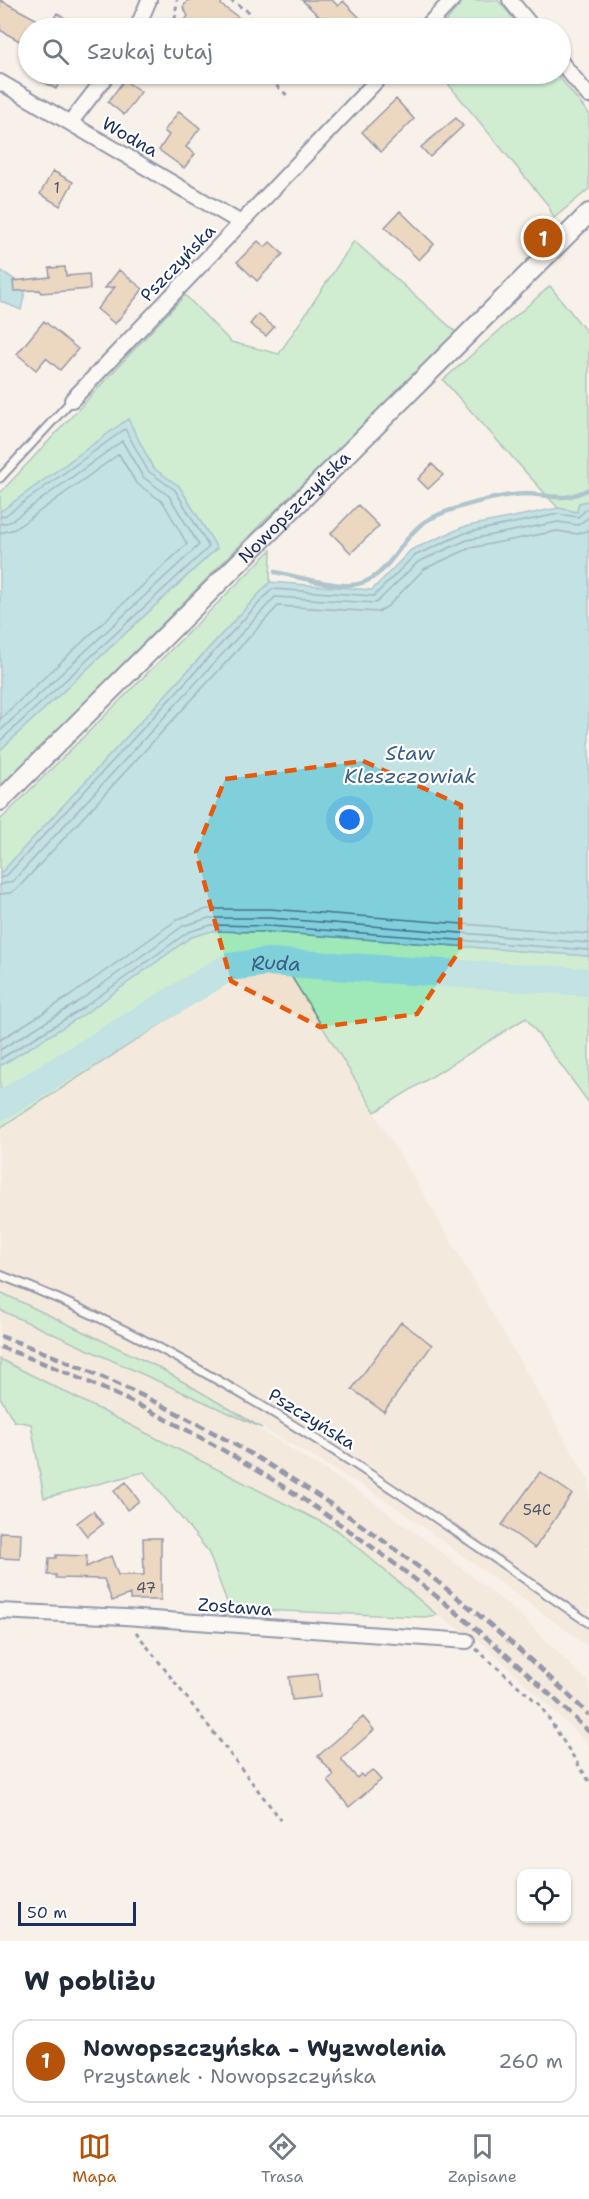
<!DOCTYPE html>
<html lang="pl">
<head>
<meta charset="utf-8">
<style>
	body { margin:0; font-family:"Shantell Sans",sans-serif; background:#f6f6f7; color:#1f2937 }
	.controls { position:absolute; right:18px; bottom:18px; display:grid; overflow:hidden; border-radius:12px; box-shadow:0 2px 4px #0004 }
	.controls button { width:54px; height:54px; display:grid; place-items:center; padding:0; border:0; border-bottom:2px solid #e0e1e3; background:#fff; color:#1f2937; font:30px sans-serif }
	.scale { position:absolute; left:18px; bottom:15px; width:118px; box-sizing:border-box; padding-left:6px; border:3px solid #1b2f5e; border-top:0; font-size:16px; line-height:21px; white-space:nowrap; color:#1b2f5e; -webkit-text-stroke:4px #fff; paint-order:stroke }
	.you { position:absolute; left:350px; top:820px; width:21px; height:21px; margin:-15px; border:4px solid #fff; border-radius:50%; background:#1a73e8; box-shadow:0 0 0 9px #1a73e833 }
	.badge { display:grid; place-items:center; width:39px; height:39px; border-radius:50%; background:#b45309; color:#fff; font-size:20px; font-weight:700 }
	.pin { position:absolute; translate:-50% -50%; border:3px solid #fff; box-shadow:0 2px 6px #0006 }
	.list { margin:0; padding:0; list-style:none }
	h2 { display:flex; justify-content:space-between; align-items:center; height:78px; margin:0; padding:0 24px; font-size:26px }
	h2 small { font-size:20px; font-weight:400; color:#747a83 }
	.list li { display:grid; grid-template-columns:39px 1fr auto; gap:18px; align-items:center; box-sizing:border-box; height:84px; margin:0 12px 12px; padding:0 12px; border:2px solid #e0e1e3; border-radius:18px }
	.list b { display:block; font-size:22px; white-space:nowrap }
	.list p { margin:0; font-size:20px; white-space:nowrap; color:#747a83 }
	.list em { font-size:20px; font-style:normal; color:#747a83 }
	.icon { flex:none; width:33px; height:33px; fill:none; stroke:currentColor; stroke-width:2; stroke-linecap:round; stroke-linejoin:round }
	.map { position:relative; flex:none; width:589px; height:1941px; overflow:hidden }
	.search { position:absolute; background:#fff; box-shadow:0 2px 4px #0004; left:18px; right:18px; top:18px; height:66px; display:flex; align-items:center; gap:15px; box-sizing:border-box; padding:0 21px; border-radius:33px; color:#747a83; font-size:22px }
	.sheet { height:174px; background:#fff }
	nav { display:flex; justify-content:space-around; align-items:center; box-sizing:border-box; height:84px; border-top:2px solid #e0e1e3; background:#fff; font-size:16px; color:#747a83 }
	nav a { display:grid; justify-items:center; gap:3px }
	nav .on { color:#b45309 }
	.map>svg:first-child { display:block }
</style>
</head>
<body>
<div class="map">
<svg width="589" height="1941" viewBox="0 0 589 1941">
	<rect width="100%" height="100%" fill="#f8f1e9"/>
	<filter id="ink" filterUnits="userSpaceOnUse"><feTurbulence type="fractalNoise" baseFrequency=".0167" numOctaves="2"/><feDisplacementMap in="SourceGraphic" scale="12" xChannelSelector="R" yChannelSelector="G"/><feConvolveMatrix kernelMatrix="1 2 1 2 8 2 1 2 1" color-interpolation-filters="sRGB"/></filter>
	<g filter="url(#ink)">
		<!-- built -->
		<path fill="#f0e0ce" d="M288,971L424,1195L589,1481V1647L383,1498L158,1367L0,1293V1128L237,975Z
			M0,1310L245,1420L361,1493L436,1548L518,1613L589,1683V1745L485,1645L437,1615L337,1530L0,1359Z"/>
		<!-- green -->
		<path fill="#9fe8b7" stroke="#5d8c8a" stroke-width="1.5" d="M464,0H498L521,28H440Z
			M440,74H557L589,114V189L554,218L548,205Z
			M354,241L458,334L259,526L0,788V750L217,548L179,486L153,468L128,419L0,512V493L185,295L231,342L279,354Z
			M550,286L589,335V501L579,503L577,512L558,508L443,380Z
			M271,550L270,582L0,874V820Z
			M212,931L269,932L589,956V1103L526,1018L375,1112L288,971L237,975L0,1128V1066L83,1015L191,937Z
			M0,1292L158,1367L262,1428L0,1310Z
			M0,1359L337,1530L437,1615L424,1617L259,1610L255,1619L222,1613L227,1602L208,1551L144,1472L44,1498L31,1424L14,1421L0,1397Z"/>
		<!-- water -->
		<path fill="#80d0db" stroke="#5890a9" stroke-width="1.5" d="M0,270L26,287L21,310L0,301Z
			M128,419L153,468L179,486L217,548L0,750V512Z
			M589,501V956L269,932L212,931L191,937L83,1015L0,1066V874L270,582L372,590L411,550L463,527L558,508L577,512L579,503Z"/>
		<g fill="none" stroke-linecap="round" stroke-linejoin="round">
			<!-- shore -->
			<path stroke="#436f90" stroke-width="1.5" d="M0,517L6,515L125,429L148,471L175,490L209,547L0,741
				M0,524L10,522L122,441L143,477L169,496L199,545L0,731
				M0,533L15,529L119,454L136,483L163,502L187,544L0,719
				M0,878L7,875L272,589L374,596L414,556L465,533L558,514L578,517L589,507
				M0,885L13,881L275,597L376,603L418,562L467,540L558,522L578,525L589,517
				M0,894L10,893L19,887L278,606L378,612L388,606L424,569L470,548L557,531L577,534L589,530
				M0,1040L70,996L178,919L207,909H270L589,934
				M0,1050L75,1004L183,926L209,918H269L589,943
				M0,1059L80,1010L188,932L211,925L269,926L589,950"/>
			<!-- stream -->
			<path stroke="#5890a9" stroke-width="4.5" d="M275,572C294,576 332,587 351,585C388,583 399,538 426,521C448,508 502,494 527,494C556,495 560,503 589,489"/>
			<!-- river -->
			<path stroke="#80d0db" stroke-width="28" id="s1" d="M0,1106L229,967L268,962L589,982"/>
		</g>
		<!-- building -->
		<path fill="#ddba8f" stroke="#1b2f5e" stroke-width="1.5" d="M0,0L49,26L57,13L68,20L62,28H28V46L0,30Z
			M188,0H222L221,5L254,28H189L185,20L188,16L183,7Z
			M302,0H332L338,6L343,1L360,18L349,28H331Z
			M29,74H65L56,89Z
			M124,80L141,92L124,115L108,102Z
			M396,99L414,119L381,152L362,132Z
			M179,111L200,128L186,147L195,154L184,168L159,150L169,135L164,131Z
			M456,118L463,126L430,157L421,147Z
			M53,171L73,182L60,206L40,194Z
			M400,211L434,244L419,260L385,227Z
			M258,241L265,247L270,242L283,254L257,281L237,262Z
			M65,267L66,276L89,274L90,289L41,293L40,290L14,291L13,281L50,277L49,268Z
			M119,270L143,289L115,324L97,309L115,287L105,288Z
			M258,314L274,327L266,336L250,324Z
			M44,321L78,349L60,370L46,358L36,370L17,354Z
			M432,464L443,475L428,489L418,479Z
			M358,505L379,526L351,553L331,533Z
			M401,1322L432,1345L384,1412L352,1389Z
			M540,1472L572,1494L535,1548L502,1525Z
			M126,1482L139,1501L127,1510L114,1491Z
			M93,1511L103,1524L87,1536L77,1523Z
			M0,1532L21,1533L20,1559L0,1558Z
			M143,1538H161V1600H130V1594L112,1601L104,1579L56,1578V1575H48L49,1558H56V1555L87,1556L86,1567L111,1556L118,1575H144Z
			M318,1674L320,1697L292,1700L289,1677Z
			M363,1717L374,1730L341,1759L357,1778L361,1774L363,1777L372,1770L381,1780L349,1807L328,1781L334,1775L318,1756Z"/>
		<g fill="none" stroke-linecap="round" stroke-linejoin="round">
			<defs>
				<path id="lane" d="M0,478L72,400
					M0,1275C208,1354 406,1498 589,1623"/>
				<path id="street" d="M510,0L533,28
					M137,28L149,0
					M425,28L452,0
					M560,61L589,96
					M0,82L241,223
					M70,123L108,74
					M72,400L383,74
					M0,1611L125,1617L467,1641"/>
				<g id="secondary">
					<path id="s2" d="M0,801L589,213"/>
				</g>
			</defs>
			<!-- lane casing -->
			<use href="#lane" stroke="#1b2f5e" stroke-width="11"/>
			<!-- street casing -->
			<use href="#street" stroke="#1b2f5e" stroke-width="18"/>
			<!-- secondary casing -->
			<use href="#secondary" stroke="#1b2f5e" stroke-width="22"/>
			<!-- path -->
			<path stroke="#1b2f5e" stroke-width="3" stroke-dasharray="4.5 4.5" stroke-linecap="butt" d="M230,0L249,12L251,28
				M174,28L177,0
				M263,74L288,96
				M136,1632L281,1820
				M476,1649L540,1705L589,1781"/>
			<!-- lane -->
			<use href="#lane" stroke="#fff" stroke-width="7"/>
			<!-- street -->
			<use href="#street" stroke="#fff" stroke-width="14"/>
			<!-- secondary -->
			<use href="#secondary" stroke="#fff" stroke-width="18"/>
			<!-- rail -->
			<path stroke="#1b2f5e" stroke-width="4.5" stroke-dasharray="9 4.5" stroke-linecap="butt" d="M0,1336C220,1414 423,1552 589,1715
				M0,1347C223,1426 421,1567 589,1732"/>
		</g>
	</g>
	<!-- marked area -->
	<path d="M0 0H589V1941H0ZM363,761L461,805L460,950L417,1014L320,1027L231,981L196,852L225,779Z" fill="#f8f1e9" fill-opacity=".55" fill-rule="evenodd"/>
	<path fill="none" stroke="#e8590c" stroke-width="4.5" stroke-dasharray="12 8" stroke-linejoin="round" d="M363,761L461,805L460,950L417,1014L320,1027L231,981L196,852L225,779Z"/>
	<g text-anchor="middle" stroke-width="4.5" stroke-linejoin="round" paint-order="stroke">
		<!-- number labels -->
		<g font-size="15" fill="#4c526a">
			<text x="57" y="193">1</text>
			<text x="537" y="1515">54C</text>
			<text x="146" y="1593">47</text>
		</g>
		<!-- street labels -->
		<g font-size="18" fill="#1b2f5e" stroke="#fff">
			<text transform="translate(130 137) rotate(30)" y="6">Wodna</text>
			<text transform="translate(178 263) rotate(-46)" y="6">Pszczyńska</text>
			<text dy="6" stroke="none"><textPath href="#s2" startOffset="416">Nowopszczyńska</textPath></text>
			<text transform="translate(312 1419) rotate(32)" y="6">Pszczyńska</text>
			<text transform="translate(235 1607) rotate(4)" y="6">Zostawa</text>
		</g>
		<!-- water labels -->
		<g font-size="20" font-style="italic" fill="#395f84" stroke="#fff">
			<text x="410" y="760">Staw<tspan x="410" dy="23">Kleszczowiak</tspan></text>
			<text dy="7" stroke="none"><textPath href="#s1" startOffset="315">Ruda</textPath></text>
		</g>
	</g>
</svg>
<div class="controls">
<button><svg class="icon" aria-label="locate" viewBox="0 0 24 24"><circle cx="12" cy="12" r="6"/><path d="M12 2v4M12 18v4M2 12h4M18 12h4"/></svg></button>
</div>
<div class="scale">50 m</div>
<div class="you"></div>
<div class="pin badge" style="left:543px;top:238px">1</div>
<div class="search"><svg class="icon" aria-label="search" viewBox="0 0 24 24"><circle cx="10" cy="10" r="6"/><path d="M15 15l6 6"/></svg>Szukaj tutaj</div>
</div>
<section class="sheet">
<h2>W pobliżu<small></small></h2>
<ul class="list">
<li><span class="badge">1</span><div><b>Nowopszczyńska - Wyzwolenia</b><p>Przystanek · Nowopszczyńska</p></div><em>260 m</em></li>
</ul>
</section>
<nav>
<a class="on"><svg class="icon" aria-label="map" viewBox="0 0 24 24"><path d="M3 6l6-2 6 2 6-2v14l-6 2-6-2-6 2zM9 4v14M15 6v14"/></svg>Mapa</a>
<a><svg class="icon" aria-label="directions" viewBox="0 0 24 24"><path d="M12 3l9 9-9 9-9-9zM9 14v-3h6M13 9l2 2-2 2"/></svg>Trasa</a>
<a><svg class="icon" aria-label="saved" viewBox="0 0 24 24"><path d="M7 4h10v16l-5-4-5 4z"/></svg>Zapisane</a>
</nav>
</body>
</html>
